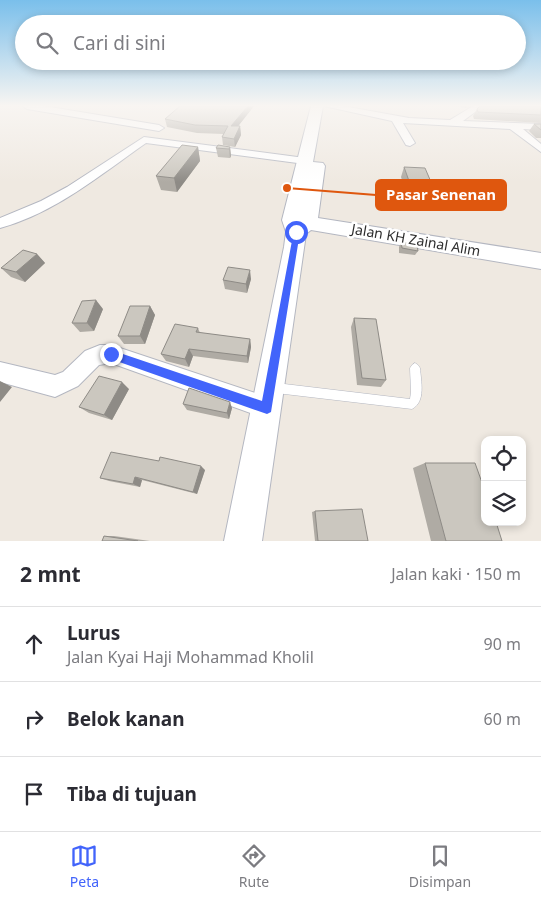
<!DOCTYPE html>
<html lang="id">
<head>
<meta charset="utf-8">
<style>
	body { margin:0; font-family:"Noto Sans",sans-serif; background:#f2f2f3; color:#2b2b33 }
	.controls { position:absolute; right:15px; bottom:15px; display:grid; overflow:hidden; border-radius:10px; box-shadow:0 2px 8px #0003 }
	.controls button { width:45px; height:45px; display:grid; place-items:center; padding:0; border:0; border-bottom:1px solid #e1e1e2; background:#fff; color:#2b2b33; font:25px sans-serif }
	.stop { position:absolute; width:15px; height:15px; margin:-11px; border:4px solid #4264fb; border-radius:50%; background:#fff }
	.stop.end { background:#4264fb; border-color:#fff; box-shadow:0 1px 5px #0008 }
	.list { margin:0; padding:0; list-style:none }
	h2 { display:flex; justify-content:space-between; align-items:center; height:65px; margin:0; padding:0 20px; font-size:21px }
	h2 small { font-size:16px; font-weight:400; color:#7c7c81 }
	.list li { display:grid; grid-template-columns:32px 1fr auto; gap:15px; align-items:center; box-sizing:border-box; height:75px; padding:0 20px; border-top:1px solid #e1e1e2 }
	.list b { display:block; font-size:19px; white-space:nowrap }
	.list p { margin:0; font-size:16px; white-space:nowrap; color:#7c7c81 }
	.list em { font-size:16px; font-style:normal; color:#7c7c81 }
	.icon { flex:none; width:28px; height:28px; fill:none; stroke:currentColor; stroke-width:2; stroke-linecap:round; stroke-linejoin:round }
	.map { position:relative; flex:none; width:541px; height:541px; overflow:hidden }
	.search { position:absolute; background:#fff; box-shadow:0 2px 8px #0003; left:15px; right:15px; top:15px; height:55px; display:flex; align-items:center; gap:12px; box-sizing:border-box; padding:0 18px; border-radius:28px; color:#7c7c81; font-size:19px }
	.sheet { height:290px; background:#fff }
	nav { display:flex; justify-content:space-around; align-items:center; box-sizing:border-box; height:70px; border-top:1px solid #e1e1e2; background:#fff; font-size:14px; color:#7c7c81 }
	nav a { display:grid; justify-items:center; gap:2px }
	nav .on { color:#4264fb }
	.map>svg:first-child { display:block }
</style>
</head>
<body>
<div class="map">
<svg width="541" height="541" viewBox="0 0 541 541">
	<rect width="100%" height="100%" fill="#efe9e1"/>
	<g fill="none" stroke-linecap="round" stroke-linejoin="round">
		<defs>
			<path id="lane" d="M415,363L418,365L420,368C421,381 426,402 412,409L276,393L273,391L271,388L273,385L276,383L410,399L411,392L410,368L412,365Z"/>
			<path id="street" d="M23,106H44L159,125L164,128L159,131L27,109Z
				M324,106H343L409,118L450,120L473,106H483L463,121L541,124V130L523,129L541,144V152L510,129L403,123L415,143L410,146L406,145L392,121Z
				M144,137L305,158L311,161L305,164L146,143C100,175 55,213 0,228V218L41,201L67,187Z
				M100,345H111L267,397L275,400L278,408L275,416L267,419L111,363L99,365L78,386L55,397L0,382V362L55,375L63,372L85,351Z"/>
			<path id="secondary" d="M311,106H323L313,162L323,163L325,166L318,218L541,253V269L311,230L306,234L262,541H224L284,247L286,232L282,220Z"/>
		</defs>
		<!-- lane casing -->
		<use href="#lane" stroke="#b4b7c1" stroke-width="1"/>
		<!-- street casing -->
		<use href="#street" stroke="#b4b7c1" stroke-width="2"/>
		<!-- secondary casing -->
		<use href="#secondary" stroke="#b4b7c1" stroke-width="2"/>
		<!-- lane -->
		<use href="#lane" fill="#fff" fill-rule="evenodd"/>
		<!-- street -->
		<use href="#street" fill="#fff" fill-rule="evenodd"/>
		<!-- secondary -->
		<use href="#secondary" fill="#fff" fill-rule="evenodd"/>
	</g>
	<!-- wall -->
	<path fill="#afaba4" d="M254,106L238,126H240L241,135L235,147L223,145L222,137L224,134L197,133L167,127L165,119Z
		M456,106H470L466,108Z
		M541,106V123L474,119L473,116L477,109Z
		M534,124H541V138H536L529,131Z
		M198,147L200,161L177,192L161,190L156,176Z
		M230,147L231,156L230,158L218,157L216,148Z
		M404,167L431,182L426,191L405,190L401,177Z
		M401,242L418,251L415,255L399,253V247Z
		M37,254L45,263L25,282L11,277L1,268Z
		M251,279L247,293L225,289L223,280Z
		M150,306L155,315L145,344H124L118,336Z
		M103,309L94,331L80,332L72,323Z
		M354,318L386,380L381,387L357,385L351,327Z
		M198,328L200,333L250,339L251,347L248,363L193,356L189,367L166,361L161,354Z
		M129,389L112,420L89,413L79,407Z
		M183,404L232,408L229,419L187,410Z
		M425,463L502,541H431L413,468Z
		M205,470L197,494L142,480L140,487L109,481L100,478Z
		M315,511L368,541H315L312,512Z
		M104,536H114L150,541H102Z"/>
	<!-- shaded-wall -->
	<path fill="#8e8b86" d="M248,106H254L232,134L231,126Z
		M240,126L241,135L235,147L234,139Z
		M198,147L200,161L177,192L174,178Z
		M230,147L231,156L230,158L229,149Z
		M37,254L45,263L25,282L16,272Z
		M250,270L251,279L247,293L246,284Z
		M96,300L103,309L94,331L87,323Z
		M150,306L155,315L145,344L140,336Z
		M250,339L251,347L248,363L247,356Z
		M189,349L193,356L189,367L185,359Z
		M0,381L12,387L0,402Z
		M122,382L129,389L112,420L104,415Z
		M230,402L232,408L229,419L227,413Z
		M201,466L205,470L197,494L193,492Z
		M135,477L142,480L140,487L133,484Z"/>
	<!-- building -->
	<path fill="#cbc7bf" stroke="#8e8b86" d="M180,106H248L231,126H240L234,139L222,137L228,126L195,125L165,119Z
		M480,106H541V115L478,112L477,109Z
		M534,124H541V130Z
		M182,145L198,147L174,178L156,176Z
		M218,145L230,147L229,149L216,148Z
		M404,167L425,168L431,182L409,181Z
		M401,242L417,245L418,251L402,248Z
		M23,250L37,254L16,272L1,268Z
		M228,267L250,270L246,284L223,280Z
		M96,300L87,323H72L82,301Z
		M130,306H150L140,336H118Z
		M354,318L376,319L386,380L362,378Z
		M175,324L198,328L196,332L250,339L247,356L189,349L185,359L161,354Z
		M99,376L122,382L104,415L79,407Z
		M189,388L230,402L227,413L183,404Z
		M111,452L159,461L160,457L201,466L193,492L135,477L133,484L100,478Z
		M425,463H475L485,491V522H496L502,541H446Z
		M362,509L368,541H318L315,511Z
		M104,536L138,541H102Z"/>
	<!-- sky -->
	<linearGradient id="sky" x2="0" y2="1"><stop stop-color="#7abfeb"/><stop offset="0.58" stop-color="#f8f5f2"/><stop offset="1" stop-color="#f8f5f2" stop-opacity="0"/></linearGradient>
	<rect width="541" height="182" fill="url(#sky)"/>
	<!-- route -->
	<path fill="#4264fb" d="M294,230L300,232L271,412L267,414L108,358L106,354L111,350L262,401Z"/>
	<g text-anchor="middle" stroke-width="5" stroke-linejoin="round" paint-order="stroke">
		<!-- street labels -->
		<g font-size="14" fill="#2e2e2e" stroke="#fff">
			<text transform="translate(416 240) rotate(10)" y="5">Jalan KH Zainal Alim</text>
		</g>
	</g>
	<!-- callouts -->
	<path fill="none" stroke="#df570e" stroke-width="2" d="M287 188L376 195"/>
	<circle fill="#df570e" stroke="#fff" stroke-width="2" cx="287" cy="188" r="5"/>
	<rect fill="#df570e" stroke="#df570e" stroke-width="2" x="376" y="180" width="130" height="30" rx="5"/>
	<g font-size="15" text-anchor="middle" font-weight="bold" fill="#fff">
		<text x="441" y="200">Pasar Senenan</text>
	</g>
</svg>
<div class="controls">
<button><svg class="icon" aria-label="locate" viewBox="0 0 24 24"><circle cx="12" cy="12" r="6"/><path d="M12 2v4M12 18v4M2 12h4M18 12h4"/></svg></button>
<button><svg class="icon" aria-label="layers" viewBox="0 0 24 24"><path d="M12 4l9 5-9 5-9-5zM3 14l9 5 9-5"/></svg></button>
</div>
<div class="stop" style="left:296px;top:232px"></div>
<div class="stop end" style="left:111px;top:354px"></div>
<div class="search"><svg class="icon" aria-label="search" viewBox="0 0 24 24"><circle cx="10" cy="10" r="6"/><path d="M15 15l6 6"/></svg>Cari di sini</div>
</div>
<section class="sheet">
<h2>2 mnt<small>Jalan kaki · 150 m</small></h2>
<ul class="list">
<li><svg class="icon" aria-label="ahead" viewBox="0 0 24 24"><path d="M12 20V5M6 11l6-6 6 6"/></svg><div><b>Lurus</b><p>Jalan Kyai Haji Mohammad Kholil</p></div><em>90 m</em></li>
<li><svg class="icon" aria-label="right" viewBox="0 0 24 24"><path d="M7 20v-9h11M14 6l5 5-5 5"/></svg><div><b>Belok kanan</b></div><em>60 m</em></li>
<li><svg class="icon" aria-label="arrive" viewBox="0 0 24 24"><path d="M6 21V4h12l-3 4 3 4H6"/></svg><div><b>Tiba di tujuan</b></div></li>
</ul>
</section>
<nav>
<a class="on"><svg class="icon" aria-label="map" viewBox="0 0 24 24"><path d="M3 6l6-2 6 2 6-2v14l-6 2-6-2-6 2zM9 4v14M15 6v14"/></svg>Peta</a>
<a><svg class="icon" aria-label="directions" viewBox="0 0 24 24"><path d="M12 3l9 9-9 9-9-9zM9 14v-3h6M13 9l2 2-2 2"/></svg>Rute</a>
<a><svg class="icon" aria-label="saved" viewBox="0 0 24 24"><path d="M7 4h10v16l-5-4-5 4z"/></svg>Disimpan</a>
</nav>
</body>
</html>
